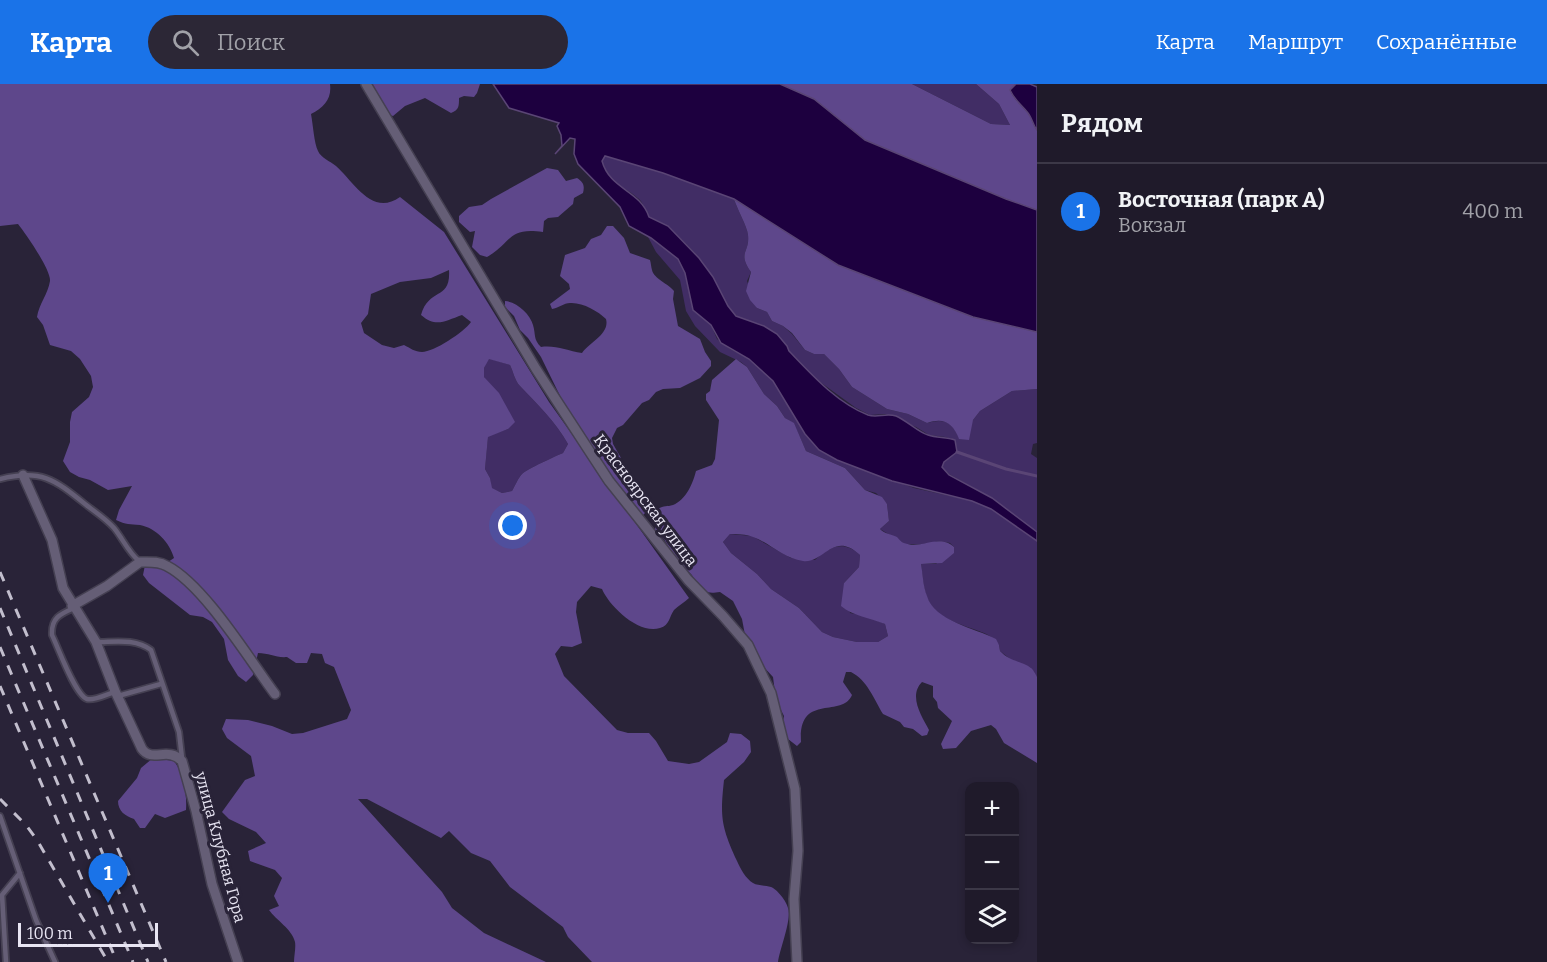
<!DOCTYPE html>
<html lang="ru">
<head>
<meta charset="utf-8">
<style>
	body { margin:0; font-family:Bitter,serif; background:#2c2736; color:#f1f3f6 }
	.controls { position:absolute; right:18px; bottom:18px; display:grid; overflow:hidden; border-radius:12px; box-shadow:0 3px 9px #0003 }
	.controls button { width:54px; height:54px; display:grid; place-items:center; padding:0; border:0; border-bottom:2px solid #3c3847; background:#1f1a2a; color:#f1f3f6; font:30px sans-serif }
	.scale { position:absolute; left:18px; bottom:15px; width:140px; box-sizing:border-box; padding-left:6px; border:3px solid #e8e5f3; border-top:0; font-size:16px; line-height:21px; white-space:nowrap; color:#e8e5f3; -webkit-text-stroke:4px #292338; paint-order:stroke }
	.you { position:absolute; left:513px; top:442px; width:21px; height:21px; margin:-15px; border:4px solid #fff; border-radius:50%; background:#1a73e8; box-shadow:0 0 0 9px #1a73e833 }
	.badge { display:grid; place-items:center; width:39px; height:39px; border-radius:50%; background:#1a73e8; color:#fff; font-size:20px; font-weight:700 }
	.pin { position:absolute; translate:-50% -50px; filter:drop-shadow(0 2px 3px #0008) }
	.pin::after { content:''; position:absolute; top:32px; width:21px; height:18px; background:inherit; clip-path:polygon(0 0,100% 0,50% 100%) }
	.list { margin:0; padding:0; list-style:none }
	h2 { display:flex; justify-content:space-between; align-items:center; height:78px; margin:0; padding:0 24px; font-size:26px }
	h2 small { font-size:20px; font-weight:400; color:#a1a1a8 }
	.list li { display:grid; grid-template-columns:39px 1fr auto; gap:18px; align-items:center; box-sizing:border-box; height:96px; padding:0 24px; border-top:2px solid #3c3847 }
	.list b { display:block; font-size:22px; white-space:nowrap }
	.list p { margin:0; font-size:20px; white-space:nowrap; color:#a1a1a8 }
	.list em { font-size:20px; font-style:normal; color:#a1a1a8 }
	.icon { flex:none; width:33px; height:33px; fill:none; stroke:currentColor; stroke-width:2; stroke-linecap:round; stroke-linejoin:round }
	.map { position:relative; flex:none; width:1037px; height:878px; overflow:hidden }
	header { display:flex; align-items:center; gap:36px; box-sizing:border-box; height:84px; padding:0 30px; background:#1a73e8; color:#fff }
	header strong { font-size:28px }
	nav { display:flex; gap:33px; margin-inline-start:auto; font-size:21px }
	.search { width:420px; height:54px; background:#2c2736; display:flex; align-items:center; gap:15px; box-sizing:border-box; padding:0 21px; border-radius:33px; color:#a1a1a8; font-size:22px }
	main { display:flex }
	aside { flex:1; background:#1f1a2a }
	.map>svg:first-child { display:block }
</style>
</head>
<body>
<header>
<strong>Карта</strong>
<div class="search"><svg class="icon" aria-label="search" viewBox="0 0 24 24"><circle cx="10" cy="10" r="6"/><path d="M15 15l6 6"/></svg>Поиск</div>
<nav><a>Карта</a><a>Маршрут</a><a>Сохранённые</a></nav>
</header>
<main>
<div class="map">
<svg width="1037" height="878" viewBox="0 0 1037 878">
	<rect width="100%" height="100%" fill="#292338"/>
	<!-- green -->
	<path fill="#412d65" d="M912,0H976L999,20L1010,41L991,40Z
		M605,72L663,89L734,115C737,125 747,142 748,151C750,169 737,168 751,188L747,197L757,224L767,228L772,237L783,242L792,250L805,266L814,270H824L839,285L852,303L887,325L908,330L927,339C944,334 953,338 959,354L980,327L1012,307L1037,305V359L1033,360L1031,370L1037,374V448L992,414L949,390L942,383L944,378L957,368L955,356L945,353L929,351L916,343L885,330L870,331L856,324L816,295L789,267C786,258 771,246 763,242C753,237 742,238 734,229C720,216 714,191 700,175C693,166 672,145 663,140C659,137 654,138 650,135C645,129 645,121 639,115C622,100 609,102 602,77Z
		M647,151L678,175L685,189L693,226L711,241L717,255L730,265L749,275L773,296L805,350L819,366L837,376L914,404L972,417L991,425L1037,457V593L1031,584L1014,578L1000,567L999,561C995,557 990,551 984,549C968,542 941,537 931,521C923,510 923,493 921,480H936L954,463L950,459L940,457L923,460H905L880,445L889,437L887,420L876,409L865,406L845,384L806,367L794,340L785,334L777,322L764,310L747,283L741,278L720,268L695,242L686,227L680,196L656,168Z
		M488,274L510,281C513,287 515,297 520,302C537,320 556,338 568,360L563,369C556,372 527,385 522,390C518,394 515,402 512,407L502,409L491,404L490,394L485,385L488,352L508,345L484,293V284Z
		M730,450L752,452L791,474L815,476C829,462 844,456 860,471L859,483L844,499L850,529L866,532L885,540L888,552L878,558H857L833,553L822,548L799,524L771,505L757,490L731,469L723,458Z"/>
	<!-- forest -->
	<path fill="#5e478b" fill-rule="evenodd" d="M0,0H330C332,15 324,23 311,30C313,40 314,59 318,67C321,74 330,77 336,82C354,98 372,133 400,113L444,148L549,318L689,514C685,518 678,522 674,526C669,533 670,541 660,544C639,551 609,522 602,505L591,502L577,518L576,528L582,559L572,563L561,562L555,570L564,592L617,646L628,649H649L656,657L668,677L689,680L699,678L727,658L730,649L741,650L750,657L751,668L744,678L724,696C720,733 721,742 737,777C740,784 746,795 753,799C758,802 765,801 771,803C777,805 787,818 788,824C792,835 780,864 778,878H592L568,853L563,843L510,803L490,777L471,769L449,747L441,754L367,715H358L442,808L452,824L484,849L546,878H294C294,872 296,864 295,858C292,845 276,836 269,826L279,822L274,812L282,794L275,786L250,777L248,767L266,759L256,748L229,735L222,728L245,696L255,692L251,672L227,654L222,645L226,635L248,636L272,642L292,650L303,649L347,635L351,626L334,583L325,579L322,570L311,569L307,579H296L287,573C276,574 269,569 258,569L253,591L246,598L238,592L228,576L224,555L212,538L203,533L190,531L149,499L143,491L145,481L165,480L174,474C170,459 156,444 140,441C130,440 126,441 116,436L119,426L132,402L108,406L90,396L79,393L70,388L63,377L70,358V338L72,328L89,313L93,303L91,292L80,275L71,267L50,261L43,241L37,233C39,220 48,210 50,197C51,186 26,150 18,140L0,142ZM449,186C451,217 429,203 421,231C436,244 445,237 462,231L471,238C464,248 434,268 422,268C415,268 410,264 404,261L394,264L382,261L364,249L361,239L368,230L371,210L400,198L431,194ZM489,275L510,281C513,287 515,297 520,302C537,320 556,338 568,360L563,369C556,372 527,385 522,390C518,394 515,402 512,407L502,409L492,404L490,394L485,385L488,353L508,345L515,338L499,309L484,293V284Z
		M372,0H480L477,9L474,13L464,12L459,14C459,22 459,26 451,29L425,14L405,22L393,32L387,30Z
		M780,0H912L991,40L1010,41L999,20L976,0H1016L1010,6C1015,17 1021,20 1028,29C1032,34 1033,41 1037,46V126L1006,115L865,56L814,15Z
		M547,84L558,86L566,97L577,94C583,98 585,101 583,109L574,114L573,120L558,133L548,134L544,137L543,148C507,143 513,158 487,173L480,171L472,163L475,147L470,148L459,138V132L469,123L482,121L491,115Z
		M734,115L838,181L973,233L1037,248V305L1012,307L980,327L973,336L969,356L959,355C953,339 944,333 927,339L908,330L887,325L852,303L839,285L824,270H814L805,266L792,249L783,242L772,237L767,228L757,224L750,216L746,207L751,188C737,168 750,169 748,151C747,142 737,125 734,115Z
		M607,142H613L624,154L630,169L650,176C651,179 651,183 652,186C654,195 669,200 674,207L673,215L678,242L700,255L705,268L711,277V282L700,294L680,304L663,305L656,308L649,316L642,319L623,341L617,344L612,354L613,360L621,374L622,396L646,421L647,427L643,431L638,429L617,404L564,320L541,273L528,254L520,246L514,232L505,223V217C517,218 530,230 533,241C536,251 533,255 541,263C556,261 567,267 582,269C590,258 610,250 606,235C598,227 582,218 570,219C564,219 558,224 552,225L550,220L570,205L569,200L560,192L565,171L585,164L591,155L601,151Z
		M736,275L747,283L764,310L777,322L785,334L794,339L806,367L845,384L865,406L882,413L887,420L889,437L880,445C885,450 891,450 897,453C899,455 901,458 904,459C921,466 939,449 954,463V469L942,479L921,480C923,491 923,502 927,512C934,537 975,544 996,555L999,561L1000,567C1010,578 1023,577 1031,584C1032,584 1037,592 1037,593V679L1004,659L996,645L991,641L971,647L956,664L943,665L941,660L952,637L938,624L937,618L933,613V602L922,598C908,612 922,633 929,646L927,651L922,652L913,645L904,643L900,638L883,630C874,615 867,596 851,588H846L843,598L852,611C842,635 798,608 801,658L797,662L788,655L785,648L783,637L784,632L776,616L773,593L761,580L745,551L742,535L733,517L720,508C700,511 702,504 691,490C686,485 680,482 676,477C670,467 665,452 655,446L658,425C664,421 667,423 673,421C686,416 693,399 696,387L712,381L715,375L719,336L706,316V310L710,307L712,296ZM730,450C737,450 746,450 753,453C770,459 784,475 803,477C824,480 833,446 860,471L859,483L844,499L841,522C853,532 870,534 885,540L888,552L878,558H857L833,553L822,548L799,524L771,505L757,490L731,469L723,458Z
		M153,674L174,677C184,690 187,710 186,726L165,734L155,730L145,744H140L134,735C125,732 118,727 118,717L137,694L141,684Z"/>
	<!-- water -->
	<path fill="#1d003f" stroke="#5a4575" stroke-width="1.5" d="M493,0H780L814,15L865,56L1006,115L1037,126V248L973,233L838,181L734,115L663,89L605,72L602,77C610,106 640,106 649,133L668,142L699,174L713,193L728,222L736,232L764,242L777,250L787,262L789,267C811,290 837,319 868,331C877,334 886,329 896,332C906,336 919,349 928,351C937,354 946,353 955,356L957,368L944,378L942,383L949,391L992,414L1037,448V457L991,425L972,417L892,397L837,376L819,366L805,350L773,297L749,275L721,259L711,241L693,226L685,189L678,175L651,154L629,142L620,123L578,80L574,70L575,55L570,54L555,70L562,62L561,51L557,42L559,39L509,24Z
		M1016,0H1030L1037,3V46C1033,41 1032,34 1028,29C1021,20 1015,17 1010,6Z"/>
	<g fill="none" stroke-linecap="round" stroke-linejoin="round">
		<!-- stream -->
		<path stroke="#5a4575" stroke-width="3" d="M957,368L1006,385L1037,392"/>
		<defs>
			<path id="service" d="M0,395C41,385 54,395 85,420C95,428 105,434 114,444C123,455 128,468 139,477
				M74,524C60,530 51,534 52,551C58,563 75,611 87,615C95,617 107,610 115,608
				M96,558C115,558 135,554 151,566L179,648L182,674
				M118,612L161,600
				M0,732L36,836L55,878
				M6,878L2,811L20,789"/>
			<path id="minor" d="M366,0L536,285L590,368L609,397L688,496L723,532L748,561L757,580L771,609L795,705L798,767L794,815L797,878
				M23,391L52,456L63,504L96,558L115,607L142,665C152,679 168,662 182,677L196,727L212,800L238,878
				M72,522L107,502L140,478C149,478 159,477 167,482C204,501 249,575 275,610"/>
		</defs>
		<!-- service casing -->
		<use href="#service" stroke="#454052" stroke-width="8"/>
		<!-- minor casing -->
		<use href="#minor" stroke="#454052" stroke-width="12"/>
		<!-- service -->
		<use href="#service" stroke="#655e76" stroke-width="4.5"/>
		<!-- minor -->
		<use href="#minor" stroke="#655e76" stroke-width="9"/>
		<!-- rail -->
		<path stroke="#c2becd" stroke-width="3" stroke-dasharray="10 10" stroke-linecap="butt" d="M0,488L166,878
			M0,524L148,878
			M0,563L133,878
			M0,602L117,878
			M0,715L26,741L37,756L108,878"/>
	</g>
	<g text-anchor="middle" stroke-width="6" stroke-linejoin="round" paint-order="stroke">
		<!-- street labels -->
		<g font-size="16" fill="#e8e5f3" stroke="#292338">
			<text transform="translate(646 416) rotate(53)" y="6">Красноярская улица</text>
			<text transform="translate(221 763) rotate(75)" y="6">улица Клубная Гора</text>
		</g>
	</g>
</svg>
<div class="controls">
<button>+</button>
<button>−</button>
<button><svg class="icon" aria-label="layers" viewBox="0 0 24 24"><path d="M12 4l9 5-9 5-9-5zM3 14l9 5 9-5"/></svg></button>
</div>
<div class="scale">100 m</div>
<div class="you"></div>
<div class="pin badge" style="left:108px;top:819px">1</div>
</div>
<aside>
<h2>Рядом<small></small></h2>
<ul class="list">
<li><span class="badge">1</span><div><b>Восточная (парк А)</b><p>Вокзал</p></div><em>400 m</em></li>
</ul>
</aside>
</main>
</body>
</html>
